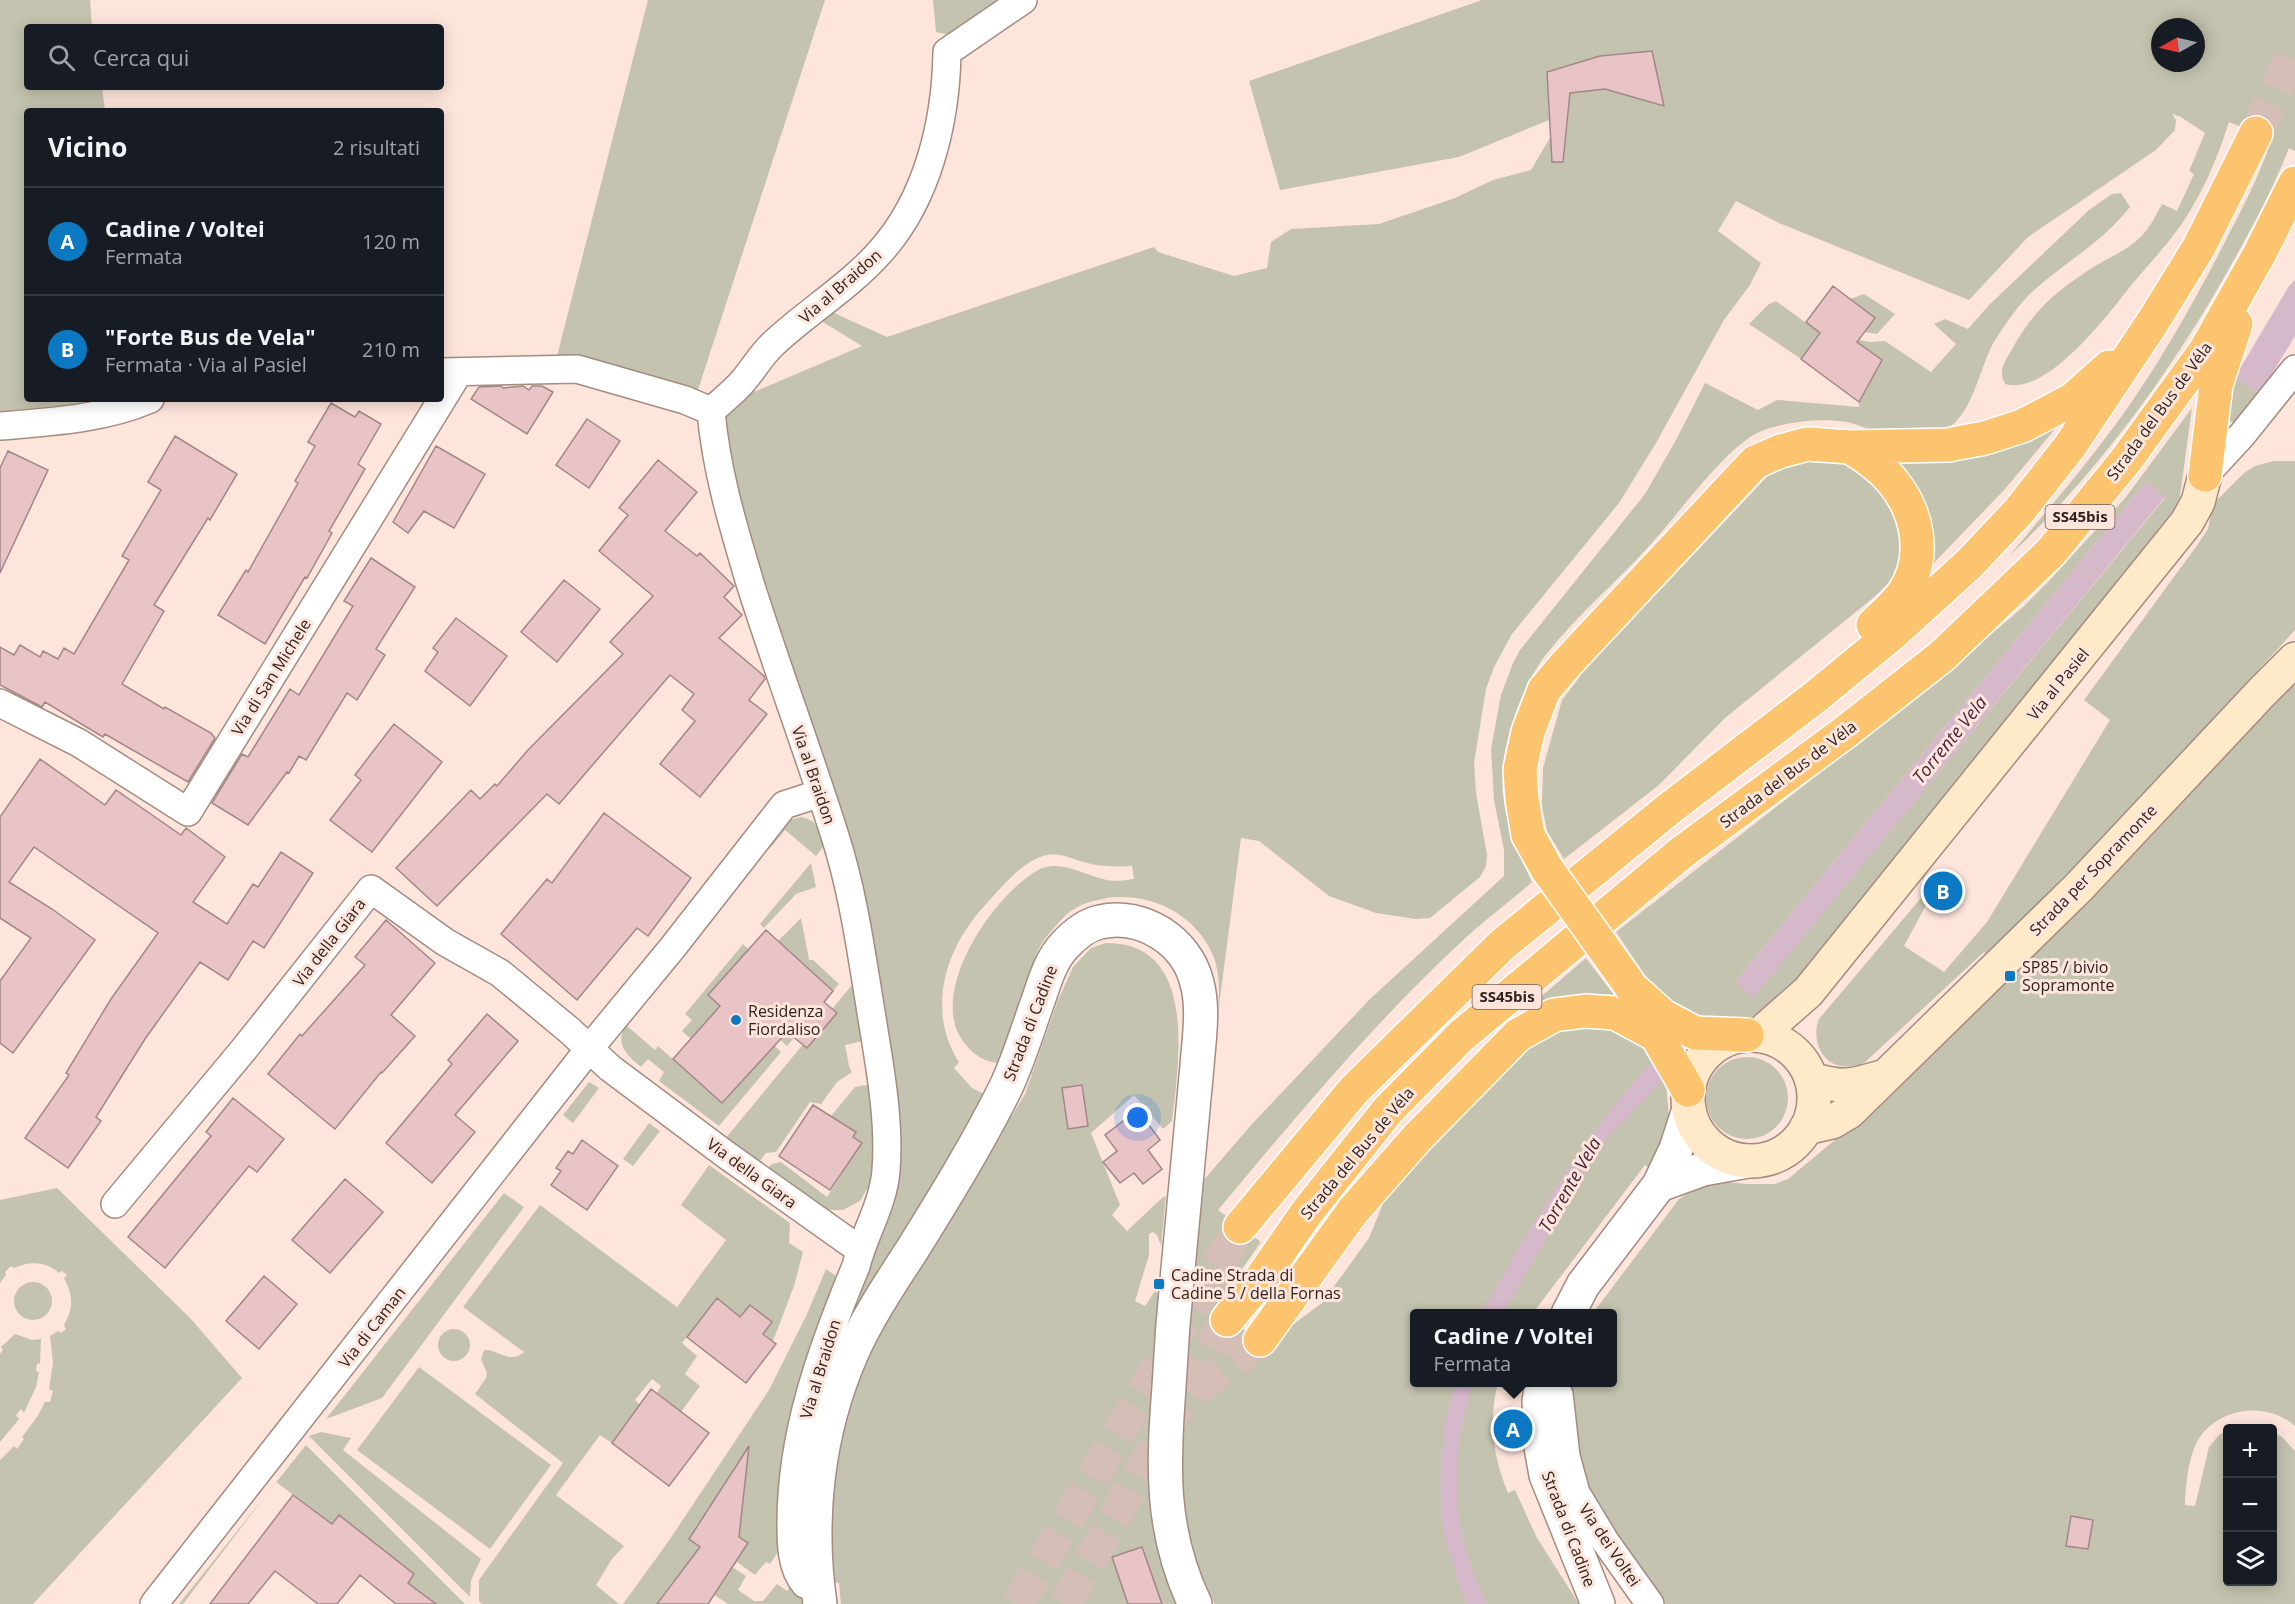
<!DOCTYPE html>
<html lang="it">
<head>
<meta charset="utf-8">
<style>
	body { margin:0; font-family:"Open Sans",sans-serif; background:#242831; color:#f1f3f6 }
	.controls { position:absolute; right:18px; bottom:18px; display:grid; overflow:hidden; border-radius:6px; box-shadow:0 3px 15px #0003 }
	.controls button { width:54px; height:54px; display:grid; place-items:center; padding:0; border:0; border-bottom:2px solid #363941; background:#171b24; color:#f1f3f6; font:30px sans-serif }
	.compass { position:absolute; left:2151px; top:18px; width:54px; height:54px; border-radius:50%; background:#171b24; box-shadow:0 3px 15px #0003; rotate:262deg }
	.you { position:absolute; left:1138px; top:1118px; width:21px; height:21px; margin:-15px; border:4px solid #fff; border-radius:50%; background:#1a73e8; box-shadow:0 0 0 9px #1a73e833 }
	.badge { display:grid; place-items:center; width:39px; height:39px; border-radius:50%; background:#0c78c2; color:#fff; font-size:20px; font-weight:700 }
	.pin { position:absolute; translate:-50% -50%; border:3px solid #fff; box-shadow:0 2px 6px #0006 }
	.popup { position:absolute; left:1410px; top:1309px; width:207px; height:78px; box-sizing:border-box; display:grid; place-content:center; border-radius:6px; background:#171b24; filter:drop-shadow(0 2px 4px #0005); font-size:20px; white-space:nowrap; color:#9ea1a6 }
	.popup b { font-size:22px; color:#f1f3f6 }
	.popup::after { content:''; position:absolute; left:50%; top:100%; margin-left:-12px; border:12px solid transparent; border-top-color:#171b24 }
	.list { margin:0; padding:0; list-style:none }
	h2 { display:flex; justify-content:space-between; align-items:center; height:78px; margin:0; padding:0 24px; font-size:26px }
	h2 small { font-size:20px; font-weight:400; color:#9ea1a6 }
	.list li { display:grid; grid-template-columns:39px 1fr auto; gap:18px; align-items:center; box-sizing:border-box; height:108px; padding:0 24px; border-top:2px solid #363941 }
	.list b { display:block; font-size:22px; white-space:nowrap }
	.list p { margin:0; font-size:20px; white-space:nowrap; color:#9ea1a6 }
	.list em { font-size:20px; font-style:normal; color:#9ea1a6 }
	.icon { flex:none; width:33px; height:33px; fill:none; stroke:currentColor; stroke-width:2; stroke-linecap:round; stroke-linejoin:round }
	.map { position:relative; flex:none; width:2295px; height:1604px; overflow:hidden }
	.search { position:absolute; background:#171b24; box-shadow:0 3px 15px #0003; left:24px; top:24px; width:420px; height:66px; display:flex; align-items:center; gap:15px; box-sizing:border-box; padding:0 21px; border-radius:6px; color:#9ea1a6; font-size:22px }
	.panel { position:absolute; background:#171b24; box-shadow:0 3px 15px #0003; left:24px; top:108px; width:420px; height:294px; border-radius:6px }
	.map>svg:first-child { display:block }
</style>
</head>
<body>
<div class="map">
<svg width="2295" height="1604" viewBox="0 0 2295 1604">
	<rect width="100%" height="100%" fill="#fde5dc"/>
	<!-- green -->
	<path fill="#c4c3af" fill-rule="evenodd" d="M0,0H90L92,27H27V87H102L105,111H27V399H125L0,417Z
		M648,0H825L697,393L556,360Z
		M933,0H1007L955,36L936,32Z
		M1482,0H2295V151L2289,148C2273,189 2252,228 2230,267C2171,372 2098,473 2009,556C2045,513 2082,470 2116,424C2157,368 2192,306 2224,244C2241,210 2260,176 2271,140L2229,122C2218,157 2203,192 2183,222C2168,244 2150,263 2133,283C2110,312 2047,397 2005,384C1998,371 2004,363 2011,351C2034,309 2056,291 2095,266C2108,258 2123,252 2135,242C2148,232 2155,217 2162,204L2177,211L2194,174L2189,171L2205,133L2181,117L2172,114L2176,120L2175,130L2156,150L2028,237L1969,300L1779,223L1736,201L1718,231L1761,263L1750,285L1724,320L1656,443L1619,503L1512,634L1494,667L1486,689L1474,763L1476,793L1487,855L1486,866L1480,877L1430,918L1416,919L1376,913L1329,896L1259,841L1241,838L1217,1021C1219,1000 1221,977 1214,958C1197,914 1151,892 1107,898C1092,901 1078,904 1066,915C1058,923 1049,933 1042,943C1034,955 1031,972 1026,985C1018,1011 1009,1037 1001,1063C987,1063 975,1056 966,1045C923,996 994,893 1040,869C1061,859 1087,876 1107,880C1115,882 1126,880 1134,879L1132,866C1117,867 1102,867 1087,863C1074,860 1060,852 1047,855C1027,859 1009,879 996,893C988,902 979,911 972,921C941,962 930,1018 959,1062L954,1068L972,1088L986,1095L841,1342L888,1197L851,845L843,813L803,718L735,511L724,418L729,409L749,394L862,346L818,319L821,307L887,337L1154,247L1158,252L1234,276L1267,268L1271,242L1291,229L1379,224L1455,198L1493,180L1531,170L1551,136L1566,138L1569,106L1561,94L1625,82L1622,94L1664,106L1600,56L1547,72L1549,120L1459,157L1280,190L1249,81ZM2160,27H2196V63H2160Z
		M2121,193L2130,207C2103,242 2065,262 2032,292C2019,304 2007,322 1997,337C1979,363 1974,422 1939,432C1931,435 1917,432 1908,431C1898,431 1887,432 1877,431C1866,429 1857,424 1847,422C1820,418 1790,421 1764,430C1730,442 1683,508 1658,536C1622,578 1578,613 1544,657C1531,675 1521,697 1514,718C1492,782 1503,823 1532,882C1508,903 1482,922 1459,944C1371,1026 1295,1118 1218,1210L1261,1242L1213,1311L1276,1349L1291,1326L1322,1303L1369,1238L1384,1201L1423,1154L1538,1034L1598,1021L1631,1035L1648,1050L1660,1070L1666,1085L1669,1117L1653,1170L1645,1165L1533,1313L1414,1314V1382L1498,1383C1488,1421 1493,1457 1508,1493L1515,1490L1537,1538L1579,1604H1215L1196,1565L1185,1528L1180,1471L1182,1402L1202,1182L1252,1124L1370,999L1504,876V850L1494,800L1491,749L1501,695L1513,663L1520,650L1645,494L1676,440L1705,383L1758,410L1777,400L1859,407V402L1882,360L1857,342L1859,340L1871,342L1885,341L1931,372L1956,344L1934,324L1945,319L1968,329L1989,305L2089,210L2112,194Z
		M1864,294L1895,314L1877,334L1864,332L1874,318L1850,299Z
		M1776,301L1820,333L1801,359L1749,324L1769,304Z
		M2235,377L2260,394L2237,423L2227,421L2221,407Z
		M2192,408L2179,503L1980,756L1782,998L1767,1011L1738,1022L1695,1019L1656,992L1616,932L1925,691L2023,607L2049,581L2126,497ZM2146,482L2165,498L1753,997L1735,982Z
		M2060,423L2005,489L1929,568L1895,462C1957,469 2004,445 2060,423Z
		M1797,459L1849,462L1884,487L1901,536L1902,556L1893,579L1873,598L1725,718L1659,785L1564,859L1547,831L1542,806L1543,768L1562,700L1585,670L1777,466Z
		M2274,461H2295V630L2168,769L1988,956L1984,952L1862,1065C1854,1066 1845,1068 1837,1065C1819,1059 1812,1036 1819,1019L1921,898L1925,907L1904,946L1944,972L1987,922L2110,720L2084,700L2198,544L2208,529L2213,504L2244,473L2255,466Z
		M2295,686V1426C2268,1402 2222,1406 2200,1437C2188,1455 2186,1484 2185,1505L2195,1506L2209,1447L2219,1435L2227,1431L2228,1582H2272L2273,1432L2282,1437L2295,1451V1604H1659L1588,1503L1566,1383L1612,1382V1314L1593,1313L1679,1199L1700,1186L1714,1181L1747,1184H1775L1788,1179L1842,1134L2065,925L2285,687Z
		M800,817C816,819 820,829 826,843L816,856L785,830L771,847L767,844L787,821Z
		M811,863L816,887L796,894L764,928L760,924Z
		M801,918L809,960H813L839,984L787,1046L761,1023L778,941Z
		M1106,943C1198,942 1179,1061 1172,1121L1163,1129L1134,1095L1091,1133L1120,1205L1112,1215L1127,1231L1162,1198L1166,1196L1161,1246L1157,1235L1153,1232L1149,1234V1255L1135,1301L1145,1306L1155,1291L1162,1297L1179,1604H841L839,1583L830,1582L828,1560L835,1460L850,1399L873,1342L1025,1094L1058,1000L1073,967L1091,948ZM1082,1085L1088,1126L1069,1129L1062,1088Z
		M743,944L761,962L691,1039L682,1031L692,1020L685,1014Z
		M1586,958L1617,999C1582,993 1560,994 1528,1008Z
		M856,980L868,1040L845,1045L849,1066L852,1072L837,1082L821,1104L810,1102L776,1152L766,1153L759,1162L725,1139Z
		M635,1012L637,1013L627,1026L655,1050L658,1046L722,1103L766,1055L756,1028L781,1052L719,1126L659,1081L664,1072L648,1059L641,1067C617,1048 615,1036 635,1012Z
		M1706 1098a41 41 0 1 1 82 0a41 41 0 1 1-82 0Z
		M589,1082L599,1088L573,1123L563,1115Z
		M872,1084L880,1155L870,1184L860,1201L843,1210H826L768,1168L772,1164L781,1162L827,1197L862,1143L853,1137L856,1132L831,1116L855,1087Z
		M649,1123L660,1131L633,1166L623,1159Z
		M709,1165L790,1223L789,1243L803,1252L794,1286L773,1341L764,1333L772,1322L751,1305L740,1317L717,1299L682,1343L697,1356L685,1374L700,1386L681,1412L657,1393L661,1386L652,1379L635,1400L640,1405L612,1443L600,1435L556,1495L624,1546L612,1559L596,1585L619,1604H482L479,1601V1580L563,1463L475,1394L486,1378L487,1373L481,1359L484,1350C499,1349 509,1365 524,1352L463,1307L540,1205L677,1307L726,1240L681,1205Z
		M57,1188L190,1318L242,1378L33,1604H0V1460L14,1446L17,1449L24,1439L22,1437L37,1417L45,1402H50L53,1391L49,1389L53,1363L50,1336L58,1331L61,1333L66,1329L64,1325C74,1308 73,1295 64,1278L67,1275L62,1271L59,1273C45,1261 30,1261 14,1268L11,1266L5,1272L6,1275L0,1283V1200Z
		M504,1193L524,1207L382,1398L326,1419Z
		M826,1269L842,1280L785,1541L770,1564L766,1562L755,1575L737,1562L732,1567L746,1576L738,1590L754,1601H763L777,1584L787,1591L794,1582L802,1597L804,1604H728L681,1573L657,1604H623L668,1542L769,1390L807,1314Z
		M14 1301a19 19 0 1 1 38 0a19 19 0 1 1-38 0Z
		M438 1345a16 16 0 1 1 32 0a16 16 0 1 1-32 0Z
		M15,1334L32,1340L41,1339L40,1363L37,1364L36,1371L39,1372L36,1387L24,1413L21,1409L16,1415L19,1419L0,1442V1354L3,1350L1,1347Z
		M419,1367L551,1465L490,1549L357,1450Z
		M321,1432L351,1438L343,1450L481,1559L471,1580L470,1597L309,1436Z
		M306,1445L465,1604H436L421,1593H400L414,1574L339,1515L325,1532L319,1514L276,1482L183,1604H179Z"/>
	<!-- water -->
	<path fill="#d6b8cb" d="M2295,280V336L2260,394L2235,377L2289,286Z
		M2146,482L2165,497L1753,998L1735,982Z
		M1654,1059L1664,1079L1600,1146L1503,1313L1481,1314C1531,1224 1585,1134 1654,1059Z
		M1456,1383H1473C1456,1435 1451,1493 1465,1548C1470,1567 1480,1586 1487,1604H1466L1443,1533L1440,1481L1444,1429L1449,1403Z"/>
	<!-- building -->
	<path fill="#e8c4c7" stroke="#a38688" stroke-width="1.5" d="M1652,51L1664,106L1605,89L1570,93L1563,162H1552L1547,72L1600,56Z
		M1833,286L1875,318L1857,342L1882,360L1859,402L1801,359L1820,333L1806,322Z
		M501,386L503,388L523,386L529,390L532,386H542L553,392L527,434L471,399L479,387Z
		M331,403L355,417L359,411L381,424L358,464L365,469L329,531L332,533L307,578L305,577L265,644L218,615L246,570L248,572L298,483L295,481L315,446L308,442Z
		M587,419L620,441L589,488L556,465Z
		M175,436L237,474L210,520L208,518L154,605L164,611L122,684L164,709L165,707L211,733L215,738L188,782L105,734L103,737L45,702L42,707L0,685V647L14,655L20,645L40,657L43,651L58,659L64,648L74,654L129,560L122,556L161,490L148,482Z
		M436,446L485,474L454,528L424,511L408,533L393,522Z
		M8,451L48,470L0,573V468Z
		M658,460L697,492L665,531L697,556L700,553L734,586L724,597L742,615L719,638L764,676L765,679L749,700L767,714L700,797L660,764L695,721L682,710L694,694L670,675L559,804L547,794L437,906L396,868L471,790L480,799L495,784L497,786L528,750L623,654L610,642L653,596L599,551L628,515L619,508Z
		M371,558L415,587L376,649L385,655L357,700L347,693L306,760L299,756L289,773L287,772L248,825L212,803L242,754L248,757L290,689L299,695L353,606L344,601Z
		M564,580L600,609L557,662L521,632Z
		M456,618L507,656L470,706L425,671L438,652L433,648Z
		M394,724L442,762L372,852L330,820L361,780L355,775Z
		M40,759L105,805L116,790L181,835L186,828L225,857L193,902L227,924L253,884L258,887L281,852L313,873L264,948L253,941L228,980L200,962L145,1039L96,1117L101,1121L68,1168L25,1138L69,1075L66,1073L111,999L158,933L34,847L9,882L52,909L95,940L13,1053L0,1043V981L31,938L0,918V817Z
		M604,813L691,878L648,936L637,928L577,1000L501,934L547,879L552,883Z
		M386,920L435,963L391,1015L415,1036L382,1073L381,1072L335,1129L268,1074L300,1034L302,1036L365,965L355,957Z
		M766,930L833,991L824,1002L837,1013L807,1048L787,1032L722,1103L673,1059L720,1006L708,995Z
		M487,1014L518,1041L455,1115L475,1132L432,1183L386,1143L452,1064L448,1060Z
		M1082,1085L1088,1126L1068,1129L1062,1088Z
		M233,1098L284,1139L257,1172L249,1166L165,1268L128,1237L211,1136L206,1132Z
		M813,1105L856,1132L853,1137L862,1143L830,1190L779,1156Z
		M1142,1116L1160,1140L1148,1150L1162,1169L1143,1184L1134,1173L1120,1183L1103,1162L1117,1151L1105,1135L1127,1118L1132,1124Z
		M582,1140L618,1166L587,1210L551,1185L561,1171L556,1168L568,1151L573,1154Z
		M345,1179L383,1212L330,1273L292,1240Z
		M264,1276L297,1304L259,1349L226,1321Z
		M717,1298L740,1317L750,1305L772,1322L763,1334L776,1344L746,1383L687,1337Z
		M651,1389L709,1433L669,1486L612,1443Z
		M749,1446L739,1537L748,1543L708,1604H657L700,1547L689,1539Z
		M293,1495L332,1524L339,1515L414,1574L408,1583L436,1604H396L360,1575L337,1604H318L275,1571L248,1604H210Z
		M2071,1516L2093,1520L2088,1549L2066,1546Z
		M1142,1547L1162,1604H1128L1112,1557Z"/>
	<g fill="none" stroke-linecap="round" stroke-linejoin="round">
		<!-- trunk-tunnel -->
		<path stroke="#d4beb6" stroke-width="33" stroke-dasharray="33 16" stroke-linecap="butt" d="M2256,133L2295,49
			M1195,1391L1260,1340
			M1018,1604L1240,1227
			M1065,1604L1227,1320"/>
		<defs>
			<path id="minor" d="M443,372L577,369L685,400L711,411
				M711,411C716,470 733,526 750,583C777,668 808,751 835,836C854,895 862,958 872,1018C880,1069 890,1120 886,1171C883,1205 864,1234 856,1266C822,1348 791,1433 791,1523C791,1543 791,1568 805,1584H817
				M711,411C722,401 735,391 744,380C754,368 762,354 773,344C807,312 849,287 880,252C928,199 946,121 947,52L1023,0
				M0,426C50,422 104,419 150,399
				M2205,475L2242,435L2295,369
				M0,703L79,743L188,812L459,372
				M115,1204L245,1048L371,889L445,942L500,973L569,1030L610,1068L725,1154L860,1250
				M1547,1382L1559,1394L1566,1456L1576,1493L1605,1541L1650,1604
				M154,1604L589,1049L673,947L784,805L821,793"/>
			<path id="tertiary" d="M1659,1185L1703,1169L1748,1161
				M1568,1314L1583,1285L1659,1185L1676,1149L1689,1109
				M1542,1382L1539,1401L1541,1447L1546,1475L1598,1604
				M820,1604C808,1520 817,1434 851,1355C867,1318 890,1284 912,1250C945,1197 977,1145 1005,1089C1019,1060 1028,1028 1039,998C1045,980 1051,960 1064,946C1074,935 1086,925 1100,922C1142,912 1187,941 1197,983C1204,1009 1199,1039 1197,1066C1191,1133 1185,1201 1178,1269C1174,1308 1171,1347 1169,1387C1163,1465 1160,1531 1195,1604"/>
			<path id="secondary" d="M1759,1035L1808,992L2187,522L2198,502L2205,475
				M1688 1098a63 63 0 1 1 126 0a63 63 0 1 1-126 0Z
				M1811,1079C1845,1089 1851,1086 1885,1076
				M1806,1128L1832,1122L1849,1112L2079,887L2262,692L2295,659"/>
			<path id="trunk" d="M1850,447C1865,456 1882,468 1893,482C1919,514 1927,560 1902,595C1894,606 1883,615 1873,625
				M2205,475L2216,385L2236,324
				M1547,869L1528,835L1522,799L1520,769L1528,732L1544,690L1567,663L1755,462L1781,451L1807,444L1850,447L1948,445L1985,438L2022,426L2072,400L2109,367
				M1632,988L1663,1016L1695,1033L1747,1035
				M1644,1014L1688,1090
				M1240,1227L1354,1090L1503,944L1670,808L1814,698L1892,634L1970,563L2019,511L2070,446L2152,323L2199,247L2256,133
				M1227,1320L1260,1280L1307,1212L1388,1110L1461,1036L1681,853L1844,733L1942,656L2051,552L2126,460L2205,351L2260,253L2295,183
				M1260,1340L1353,1211L1417,1138L1518,1035L1554,1015L1585,1011L1615,1013L1654,1034"/>
		</defs>
		<!-- minor casing -->
		<use href="#minor" stroke="#a58b80" stroke-width="30"/>
		<!-- tertiary casing -->
		<use href="#tertiary" stroke="#a58b80" stroke-width="36"/>
		<!-- secondary casing -->
		<use href="#secondary" stroke="#a58b80" stroke-width="36"/>
		<!-- trunk casing -->
		<use href="#trunk" stroke="#fff" stroke-width="36"/>
		<!-- minor -->
		<use href="#minor" stroke="#fff" stroke-width="27"/>
		<!-- tertiary -->
		<use href="#tertiary" stroke="#fff" stroke-width="33"/>
		<!-- secondary -->
		<use href="#secondary" stroke="#fee9c9" stroke-width="33"/>
		<!-- trunk -->
		<use href="#trunk" stroke="#fcc46f" stroke-width="33"/>
		<defs>
			<path id="trunk-bridge" d="M1547,869L1632,988"/>
		</defs>
		<!-- trunk-bridge casing -->
		<use href="#trunk-bridge" stroke="#fff" stroke-width="36" stroke-linecap="butt"/>
		<!-- trunk-bridge -->
		<use href="#trunk-bridge" stroke="#fcc46f" stroke-width="33"/>
	</g>
	<!-- markers -->
	<g fill="#0c78c2" stroke="#fde5dc" stroke-width="2">
		<rect x="2004" y="970" width="12" height="12" rx="3"/>
		<circle cx="736" cy="1020" r="6"/>
		<rect x="1153" y="1278" width="12" height="12" rx="3"/>
	</g>
	<g text-anchor="middle" stroke-width="6" stroke-linejoin="round" paint-order="stroke">
		<!-- shield labels -->
		<g fill="#fde5dc" stroke="#6c5e58" stroke-width="1.5">
			<rect x="2045.5" y="505" width="69" height="24" rx="4.5"/>
			<rect x="1472.5" y="985" width="69" height="24" rx="4.5"/>
		</g>
		<g font-size="15" font-weight="bold" fill="#2e241f">
			<text x="2080" y="522">SS45bis</text>
			<text x="1507" y="1002">SS45bis</text>
		</g>
		<!-- street labels -->
		<g font-size="16" fill="#2e241f" stroke="#fde5dc">
			<text transform="translate(840 286) rotate(-41)" y="6">Via al Braidon</text>
			<text transform="translate(2159 411) rotate(-54)" y="6">Strada del Bus de Véla</text>
			<text transform="translate(271 677) rotate(-58)" y="6">Via di San Michele</text>
			<text transform="translate(2058 684) rotate(-51)" y="6">Via al Pasiel</text>
			<text transform="translate(1788 774) rotate(-37)" y="6">Strada del Bus de Véla</text>
			<text transform="translate(814 775) rotate(71)" y="6">Via al Braidon</text>
			<text transform="translate(2093 870) rotate(-46)" y="6">Strada per Sopramonte</text>
			<text transform="translate(329 942) rotate(-52)" y="6">Via della Giara</text>
			<text transform="translate(1030 1023) rotate(-69)" y="6">Strada di Cadine</text>
			<text transform="translate(1357 1153) rotate(-50)" y="6">Strada del Bus de Véla</text>
			<text transform="translate(752 1173) rotate(36)" y="6">Via della Giara</text>
			<text transform="translate(372 1327) rotate(-52)" y="6">Via di Caman</text>
			<text transform="translate(820 1369) rotate(-73)" y="6">Via al Braidon</text>
			<text transform="translate(1569 1529) rotate(69)" y="6">Strada di Cadine</text>
			<text transform="translate(1610 1545) rotate(56)" y="6">Via dei Voltei</text>
		</g>
		<!-- poi labels -->
		<g font-size="16" fill="#2e241f" stroke="#fde5dc" text-anchor="start">
			<text x="2022" y="973">SP85 / bivio<tspan x="2022" dy="18">Sopramonte</tspan></text>
			<text x="748" y="1017">Residenza<tspan x="748" dy="18">Fiordaliso</tspan></text>
			<text x="1171" y="1281">Cadine Strada di<tspan x="1171" dy="18">Cadine 5 / della Fornas</tspan></text>
		</g>
		<!-- water labels -->
		<g font-size="18" font-style="italic" fill="#4a223d" stroke="#fde5dc">
			<text transform="translate(1950 740) rotate(-51)" y="6">Torrente Vela</text>
			<text transform="translate(1570 1185) rotate(-60)" y="6">Torrente Vela</text>
		</g>
	</g>
</svg>
<div class="controls">
<button>+</button>
<button>−</button>
<button><svg class="icon" aria-label="layers" viewBox="0 0 24 24"><path d="M12 4l9 5-9 5-9-5zM3 14l9 5 9-5"/></svg></button>
</div>
<svg class="compass" viewBox="-18 -18 36 36"><path d="M0-13l5 13h-10z" fill="#e53935"/><path d="M0 13l5-13h-10z" fill="#9ea1a6"/></svg>
<div class="you"></div>
<div class="pin badge" style="left:1513px;top:1429px">A</div>
<div class="popup"><b>Cadine / Voltei</b>Fermata</div>
<div class="pin badge" style="left:1943px;top:891px">B</div>
<div class="search"><svg class="icon" aria-label="search" viewBox="0 0 24 24"><circle cx="10" cy="10" r="6"/><path d="M15 15l6 6"/></svg>Cerca qui</div>
<section class="panel">
<h2>Vicino<small>2 risultati</small></h2>
<ul class="list">
<li><span class="badge">A</span><div><b>Cadine / Voltei</b><p>Fermata</p></div><em>120 m</em></li>
<li><span class="badge">B</span><div><b>&quot;Forte Bus de Vela&quot;</b><p>Fermata · Via al Pasiel</p></div><em>210 m</em></li>
</ul>
</section>
</div>
</body>
</html>
